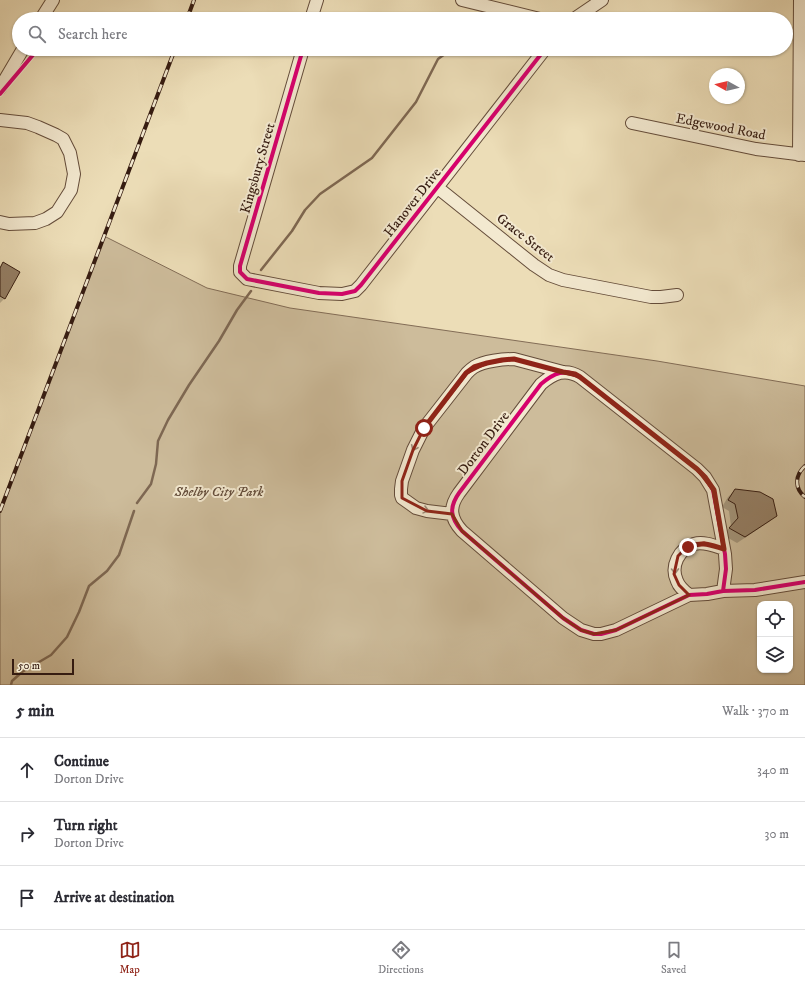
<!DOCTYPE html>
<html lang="en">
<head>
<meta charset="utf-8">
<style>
	body { margin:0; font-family:"IM FELL DW Pica",serif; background:#f2f2f3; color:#2b2b33 }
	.controls { position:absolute; right:12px; bottom:12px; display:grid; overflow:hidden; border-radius:8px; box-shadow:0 1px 3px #0004 }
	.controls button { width:36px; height:36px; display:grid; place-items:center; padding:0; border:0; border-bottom:1px solid #e1e1e2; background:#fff; color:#2b2b33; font:20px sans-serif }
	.compass { position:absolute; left:709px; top:68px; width:36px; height:36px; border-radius:50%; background:#fff; box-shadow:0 1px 3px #0004; rotate:278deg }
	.scale { position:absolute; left:12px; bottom:10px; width:62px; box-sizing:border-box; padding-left:4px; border:2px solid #361c11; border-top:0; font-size:11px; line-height:14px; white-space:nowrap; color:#361c11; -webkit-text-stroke:3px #f3e9d0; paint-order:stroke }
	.stop { position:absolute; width:12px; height:12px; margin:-9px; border:3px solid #8f2418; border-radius:50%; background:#fff }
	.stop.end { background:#8f2418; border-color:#fff; box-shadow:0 1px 4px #0008 }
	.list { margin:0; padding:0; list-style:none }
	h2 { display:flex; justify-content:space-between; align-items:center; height:52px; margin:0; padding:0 16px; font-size:17px }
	h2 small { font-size:13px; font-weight:400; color:#7c7c81 }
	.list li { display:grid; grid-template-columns:26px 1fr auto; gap:12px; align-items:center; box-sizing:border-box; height:64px; padding:0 16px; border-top:1px solid #e1e1e2 }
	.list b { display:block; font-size:15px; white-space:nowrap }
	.list p { margin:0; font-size:13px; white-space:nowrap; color:#7c7c81 }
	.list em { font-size:13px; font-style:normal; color:#7c7c81 }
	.icon { flex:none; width:22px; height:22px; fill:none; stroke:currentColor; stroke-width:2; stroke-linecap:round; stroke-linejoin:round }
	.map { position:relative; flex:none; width:805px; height:685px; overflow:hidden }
	.search { position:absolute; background:#fff; box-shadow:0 1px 3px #0004; left:12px; right:12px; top:12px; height:44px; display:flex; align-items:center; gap:10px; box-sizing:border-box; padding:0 14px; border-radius:22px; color:#7c7c81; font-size:15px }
	.sheet { height:244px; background:#fff }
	nav { display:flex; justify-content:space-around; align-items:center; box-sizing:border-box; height:56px; border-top:1px solid #e1e1e2; background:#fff; font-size:11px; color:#7c7c81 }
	nav a { display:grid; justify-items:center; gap:2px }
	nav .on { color:#8f2418 }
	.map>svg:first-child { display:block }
</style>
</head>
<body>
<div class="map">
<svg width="805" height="685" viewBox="0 0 805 685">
	<rect width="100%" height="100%" fill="#ecddb7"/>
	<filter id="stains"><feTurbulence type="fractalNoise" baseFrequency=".005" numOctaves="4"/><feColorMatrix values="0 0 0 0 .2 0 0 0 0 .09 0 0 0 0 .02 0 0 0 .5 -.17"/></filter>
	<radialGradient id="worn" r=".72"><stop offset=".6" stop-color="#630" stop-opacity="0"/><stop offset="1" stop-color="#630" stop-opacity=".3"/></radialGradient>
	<!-- green -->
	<path fill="#cdbc9b" stroke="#826c56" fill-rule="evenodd" d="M104,236L207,288L290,308L657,361L805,386V685H0V511ZM760,604H790V670H760Z"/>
	<!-- shadow -->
	<path fill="#0003" d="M3,264L5,298L0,303V267Z
		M735,490L776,515L769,522L737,543L723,535L731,526L729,511L722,507L728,497Z"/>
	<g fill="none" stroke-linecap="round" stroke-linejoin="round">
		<!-- stream -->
		<path stroke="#7e6853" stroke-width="2.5" d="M261,270L292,231L305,210L320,194L372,158L416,102L438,59L452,49
			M137,503L151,484L156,464L158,441L168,420L189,385L219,341L237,310L251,291
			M11,685L12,681L22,672L51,655L67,637L79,612L89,586L107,571L119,555L134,511"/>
	</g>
	<!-- building -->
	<path fill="#958067" stroke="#361c11" d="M3,262L20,272L5,299L0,296V268Z
		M735,489L760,492L773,499L777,516L745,537L729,528L738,518L735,504L728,500Z"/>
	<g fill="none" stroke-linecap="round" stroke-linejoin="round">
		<defs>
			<path id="minor" d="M462,0L540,19
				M41,19L53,0
				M311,19L317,0
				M574,19L602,0
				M303,49L240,266V272L247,279L319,293L342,294L355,291L361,285L545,49
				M0,88L23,49
				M0,120L27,123L38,127L56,135L63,139L70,153L74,174L71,190L57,212L46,219L35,223L9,224L0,222
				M632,123L756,149L805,155
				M799,155L800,0
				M438,188L534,265L549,275L563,280L651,297H661L677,295
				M452,514L427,511L416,508L402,498L401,495V489L402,481L413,450L424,428L467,373C469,371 471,369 474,367C484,361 503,359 514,359L563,372
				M723,591L726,569L725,554L713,490L705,477L697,469L580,377C565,368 554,373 541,384L459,493C449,507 450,518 462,531L563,618L581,630L594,634H601L616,630L689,595L707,594L723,591L755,590L805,582
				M689,595C684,591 679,587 677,581C670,566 679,549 694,544C704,541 715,546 724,549"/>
		</defs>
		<!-- minor casing -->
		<use href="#minor" stroke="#644c3a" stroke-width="14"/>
		<!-- minor -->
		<use href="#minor" stroke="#f3e9d0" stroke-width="12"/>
		<defs>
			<path id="rail" d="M187,19L194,0
				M805,466C795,475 794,488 805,497
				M0,511L175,49"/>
		</defs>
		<!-- rail casing -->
		<use href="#rail" stroke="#361c11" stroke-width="4"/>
		<!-- rail -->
		<use href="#rail" stroke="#f3e9d0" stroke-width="2.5" stroke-dasharray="8" stroke-linecap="butt"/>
		<defs>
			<path id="cycleway" d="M303,49L240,266V272L247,279L319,293L342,294L355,291L361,285L545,49
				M0,94L38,49
				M723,591L726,569L725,554L713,490L705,477L697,469L580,377C565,368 554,373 541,384L459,493C449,507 450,518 462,531L563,618L581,630L594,634H601L616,630L689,595L707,594L723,591L755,590L805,582"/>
		</defs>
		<!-- cycleway casing -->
		<use href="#cycleway" stroke="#f3e9d0" stroke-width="6"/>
		<!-- cycleway -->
		<use href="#cycleway" stroke="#d6006c" stroke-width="4"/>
	</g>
	<!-- one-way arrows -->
	<defs><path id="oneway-chevron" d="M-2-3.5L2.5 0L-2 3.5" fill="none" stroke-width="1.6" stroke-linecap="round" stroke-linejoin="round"/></defs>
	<g stroke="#9e8d7a">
		<use href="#oneway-chevron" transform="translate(414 448) rotate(115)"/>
		<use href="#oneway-chevron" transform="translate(426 510) rotate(15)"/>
		<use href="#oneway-chevron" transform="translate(675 571) rotate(89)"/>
	</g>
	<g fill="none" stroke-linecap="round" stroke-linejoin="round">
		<!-- route -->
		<path stroke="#8f2418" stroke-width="5" d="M424,428L466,373L474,367L487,363L502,360L514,359L563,372L575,374L580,377L697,469L705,477L714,490L724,549C710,545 702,541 688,547"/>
	</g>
	<!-- marked area -->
	<path fill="none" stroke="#8f2418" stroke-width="3" stroke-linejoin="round" d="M514,359L580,377L697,469L713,490L724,549L704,543L687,547L678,556L674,574L679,585L689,595L616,630L594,634L581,630L563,618L462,531L452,514L427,511L402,498V481L413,450L424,428L467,373L487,363Z"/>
	<g text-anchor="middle" stroke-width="4" stroke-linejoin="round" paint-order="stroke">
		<!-- street labels -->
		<g font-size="14" fill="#361c11" stroke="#f3e9d0">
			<text transform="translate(721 126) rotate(11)" y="5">Edgewood Road</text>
			<text transform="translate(257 168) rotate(-74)" y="5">Kingsbury Street</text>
			<text transform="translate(412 202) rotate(-52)" y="5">Hanover Drive</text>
			<text transform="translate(526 237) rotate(38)" y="5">Grace Street</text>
			<text transform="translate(483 443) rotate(-53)" y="5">Dorton Drive</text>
		</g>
		<!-- park labels -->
		<g font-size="14" font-style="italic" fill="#634c3a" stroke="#f3e9d0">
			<text x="219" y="496">Shelby City Park</text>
		</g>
	</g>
	<rect width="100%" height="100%" filter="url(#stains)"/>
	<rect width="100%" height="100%" fill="url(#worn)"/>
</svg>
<div class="controls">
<button><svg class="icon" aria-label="locate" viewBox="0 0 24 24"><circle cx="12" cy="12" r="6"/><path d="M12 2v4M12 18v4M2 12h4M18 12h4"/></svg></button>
<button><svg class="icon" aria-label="layers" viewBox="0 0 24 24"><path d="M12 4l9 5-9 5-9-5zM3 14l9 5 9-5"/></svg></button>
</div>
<svg class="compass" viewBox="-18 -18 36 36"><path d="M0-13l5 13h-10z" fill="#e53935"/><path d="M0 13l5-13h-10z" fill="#7c7c81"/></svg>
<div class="scale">50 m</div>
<div class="stop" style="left:424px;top:428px"></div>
<div class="stop end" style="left:688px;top:547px"></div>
<div class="search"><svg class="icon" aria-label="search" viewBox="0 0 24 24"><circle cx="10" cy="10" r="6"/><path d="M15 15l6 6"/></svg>Search here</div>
</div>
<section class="sheet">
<h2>5 min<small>Walk · 370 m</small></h2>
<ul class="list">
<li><svg class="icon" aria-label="ahead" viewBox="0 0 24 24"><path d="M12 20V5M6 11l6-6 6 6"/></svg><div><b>Continue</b><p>Dorton Drive</p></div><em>340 m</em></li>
<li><svg class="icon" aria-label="right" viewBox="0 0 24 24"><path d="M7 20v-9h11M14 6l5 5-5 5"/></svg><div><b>Turn right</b><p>Dorton Drive</p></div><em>30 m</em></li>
<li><svg class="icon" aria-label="arrive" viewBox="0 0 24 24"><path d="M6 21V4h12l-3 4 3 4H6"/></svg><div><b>Arrive at destination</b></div></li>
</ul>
</section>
<nav>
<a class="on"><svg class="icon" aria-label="map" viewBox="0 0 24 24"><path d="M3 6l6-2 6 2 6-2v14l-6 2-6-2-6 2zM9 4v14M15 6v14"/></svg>Map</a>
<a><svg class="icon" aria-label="directions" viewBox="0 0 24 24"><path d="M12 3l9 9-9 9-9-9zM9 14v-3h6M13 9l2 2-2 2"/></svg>Directions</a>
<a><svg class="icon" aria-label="saved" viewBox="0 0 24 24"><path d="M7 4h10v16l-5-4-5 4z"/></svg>Saved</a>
</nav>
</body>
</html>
